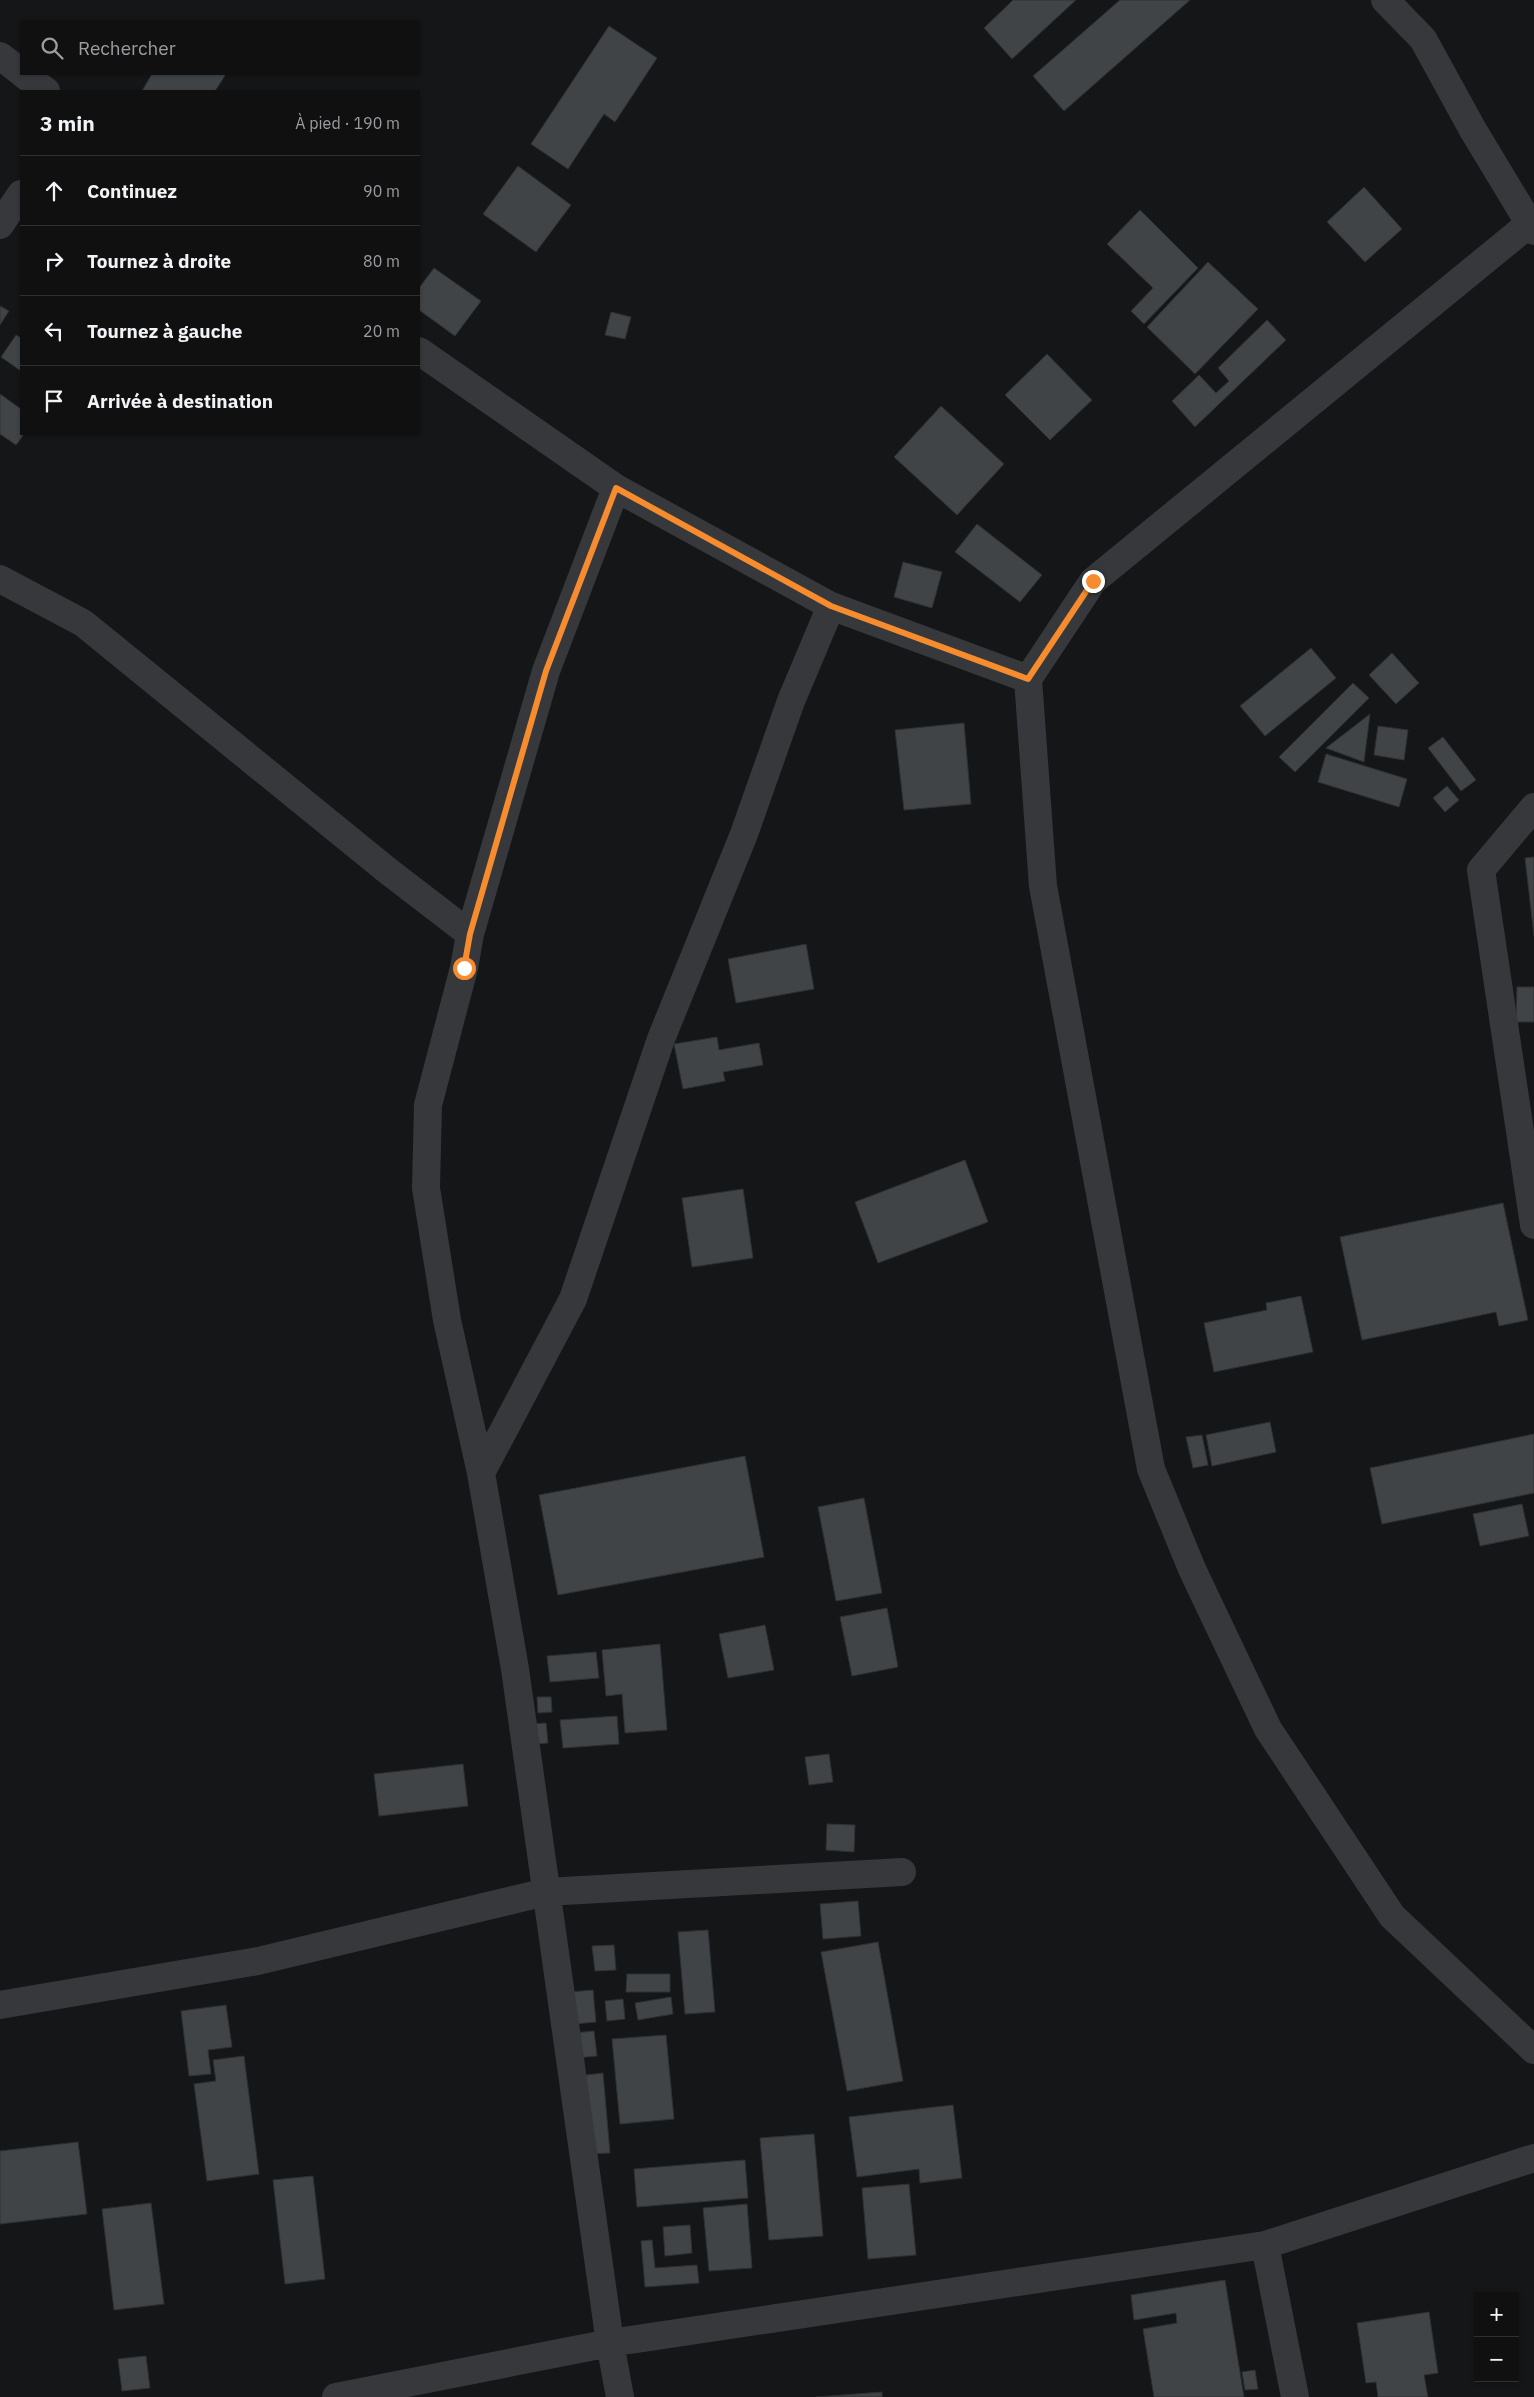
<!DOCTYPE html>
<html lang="fr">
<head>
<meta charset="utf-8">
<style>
	body { margin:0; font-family:"IBM Plex Sans",sans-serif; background:#19191a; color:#f1f3f6 }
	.controls { position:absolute; right:15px; bottom:15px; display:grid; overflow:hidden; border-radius:0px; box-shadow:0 1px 4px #0004 }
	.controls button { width:45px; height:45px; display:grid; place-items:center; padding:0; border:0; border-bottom:1px solid #303031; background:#101011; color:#f1f3f6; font:25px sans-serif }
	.stop { position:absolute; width:15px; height:15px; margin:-11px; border:4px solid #f68c2e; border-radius:50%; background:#fff }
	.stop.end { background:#f68c2e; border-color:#fff; box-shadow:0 1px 5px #0008 }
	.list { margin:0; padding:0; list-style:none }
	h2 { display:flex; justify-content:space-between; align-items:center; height:65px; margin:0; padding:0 20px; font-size:21px }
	h2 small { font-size:16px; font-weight:400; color:#9c9d9f }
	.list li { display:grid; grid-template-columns:32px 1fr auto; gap:15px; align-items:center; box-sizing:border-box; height:70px; padding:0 20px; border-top:1px solid #303031 }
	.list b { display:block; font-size:19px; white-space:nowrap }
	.list em { font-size:16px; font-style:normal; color:#9c9d9f }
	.icon { flex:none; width:28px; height:28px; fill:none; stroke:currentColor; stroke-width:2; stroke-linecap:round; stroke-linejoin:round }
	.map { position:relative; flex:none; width:1534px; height:2397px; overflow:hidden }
	.search { position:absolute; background:#101011; box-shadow:0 1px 4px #0004; left:20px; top:20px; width:400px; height:55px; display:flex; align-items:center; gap:12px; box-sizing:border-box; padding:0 18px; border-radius:0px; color:#9c9d9f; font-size:19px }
	.panel { position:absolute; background:#101011; box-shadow:0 1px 4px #0004; left:20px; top:90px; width:400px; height:345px; border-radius:0px }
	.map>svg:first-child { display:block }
</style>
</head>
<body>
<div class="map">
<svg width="1534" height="2397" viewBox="0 0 1534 2397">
	<rect width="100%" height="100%" fill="#151617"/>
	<!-- building -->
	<path fill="#414447" stroke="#2f3033" d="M1013,0H1076L1012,59L984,28Z
		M1120,0H1190L1064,111L1033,76Z
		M609,26L657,58L615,122L604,114L568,169L531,144Z
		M152,74H226L215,91H142Z
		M518,166L571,205L536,252L483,214Z
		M1364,187L1402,229L1365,262L1327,222Z
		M1140,210L1198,268L1144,324L1131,311L1153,288L1107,244Z
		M1208,262L1258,309L1195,374L1147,327Z
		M434,268L481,301L455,336L419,310V288Z
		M0,306L9,311L0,325Z
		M611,312L631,317L625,339L605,335Z
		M1267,320L1286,340L1195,427L1172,401L1199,375L1216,393L1229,381L1218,368Z
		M16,335L21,338V371L1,357Z
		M1047,354L1092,400L1050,440L1005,395Z
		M0,394L21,409V434H24L16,445L0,434Z
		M941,406L1004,464L957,515L894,457Z
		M977,524L1042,575L1020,602L955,552Z
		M903,562L942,572L932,608L894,597Z
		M1311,648L1336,678L1265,736L1240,706Z
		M1392,653L1419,683L1396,704L1369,675Z
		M1353,683L1369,698L1295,772L1279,757Z
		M1370,714L1364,762L1326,748Z
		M964,723L971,804L904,810L895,730Z
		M1378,726L1408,730L1404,760L1374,755Z
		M1443,737L1476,780L1461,791L1428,748Z
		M1326,754L1407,779L1399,807L1318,782Z
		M1447,786L1459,800L1445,812L1433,798Z
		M1534,857V936L1525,858Z
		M806,944L814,989L736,1003L728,959Z
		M1517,987H1534V1022H1516Z
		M717,1037L719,1050L759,1043L763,1065L723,1072L725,1081L683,1089L674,1044Z
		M965,1160L988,1222L878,1263L855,1202Z
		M743,1189L753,1258L692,1267L682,1198Z
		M1503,1203L1528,1320L1499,1326L1496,1312L1362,1340L1340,1237Z
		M1301,1296L1313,1352L1214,1372L1204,1323L1267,1310L1266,1303Z
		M1270,1422L1276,1452L1212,1466L1206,1435Z
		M1534,1434V1493L1382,1524L1370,1468Z
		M1202,1435L1208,1465L1193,1468L1186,1437Z
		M745,1456L764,1557L558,1595L539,1495Z
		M864,1498L882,1593L836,1601L818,1507Z
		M1522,1504L1529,1536L1480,1546L1473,1514Z
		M887,1608L898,1667L852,1676L840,1617Z
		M765,1625L774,1670L728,1678L719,1634Z
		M660,1644L667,1730L625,1733L622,1694L606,1696L602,1650Z
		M596,1652L599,1678L550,1682L547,1656Z
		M537,1697H551L552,1712L538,1713Z
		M617,1716L619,1744L563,1748L560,1720Z
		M546,1723L548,1743L536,1744L534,1724Z
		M829,1754L833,1782L809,1785L805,1757Z
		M463,1764L468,1806L379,1816L374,1774Z
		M827,1824L855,1825L854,1852L826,1850Z
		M858,1901L861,1936L823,1939L820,1904Z
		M708,1930L715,2012L685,2014L678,1932Z
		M878,1942L903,2081L847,2091L821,1952Z
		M614,1945L616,1970L595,1971L592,1946Z
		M627,1974H670V1992H626Z
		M593,1990L596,2022L574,2024L571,1992Z
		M671,1997L673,2014L638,2020L635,2003Z
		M623,1999L625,2019L607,2021L605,2001Z
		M226,2005L232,2047L208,2050L211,2074L189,2076L181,2011Z
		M594,2031L597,2056L575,2058L573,2033Z
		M666,2035L674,2119L620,2124L612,2039Z
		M244,2056L259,2174L207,2181L194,2084L216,2081L213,2060Z
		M603,2073L610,2153L585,2154L578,2076Z
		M953,2105L962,2178L920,2183L919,2169L857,2177L849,2117Z
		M814,2134L823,2236L769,2240L760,2138Z
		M78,2142L87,2214L0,2224V2151Z
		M745,2160L748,2198L637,2207L634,2169Z
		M313,2176L325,2279L285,2284L273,2180Z
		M909,2184L916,2255L868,2259L862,2188Z
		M151,2203L164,2304L114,2310L102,2209Z
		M747,2204L752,2268L709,2271L703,2208Z
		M690,2225L692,2253L665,2256L663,2227Z
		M652,2240L655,2268L697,2265L699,2283L645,2287L641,2241Z
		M1225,2280L1244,2397H1154L1143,2329L1177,2323L1176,2313L1134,2320L1131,2295Z
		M1429,2312L1438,2373L1424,2375L1428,2397H1378L1376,2382L1366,2383L1357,2323Z
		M146,2356L150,2388L122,2391L118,2359Z
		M1255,2370L1258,2389L1245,2390L1242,2372Z
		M882,2392V2397H816Z"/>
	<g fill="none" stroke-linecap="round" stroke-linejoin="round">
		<!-- minor -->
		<path stroke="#36383c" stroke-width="28" d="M1385,0L1423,39L1473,130L1534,231
			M0,56L21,72
			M23,74L46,91
			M1534,220L1093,581L1028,679L1043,886L1151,1469L1192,1569L1268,1729L1392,1916L1534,2050
			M0,225L21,194
			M419,351L616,488L831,606L1028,679
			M616,488L546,671L470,934L464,968L428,1105L426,1188L447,1320L481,1473L515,1669L610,2343L620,2397
			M0,579L83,623L388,871L470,934
			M1534,807L1481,870L1534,1225
			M481,1473L573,1299L661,1039L744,834L791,701L831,606
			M0,2005L258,1961L546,1892L902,1872
			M1265,2245L1295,2397
			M336,2397L610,2343L1265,2245L1534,2158"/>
	</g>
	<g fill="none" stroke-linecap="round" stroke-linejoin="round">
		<!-- route -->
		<path stroke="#f68c2e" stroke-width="6" d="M464,968L470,934L546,671L616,488L831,606L1028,679L1093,581"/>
	</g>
</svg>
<div class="controls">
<button>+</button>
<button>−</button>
</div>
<div class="stop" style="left:464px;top:968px"></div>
<div class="stop end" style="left:1093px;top:581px"></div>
<div class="search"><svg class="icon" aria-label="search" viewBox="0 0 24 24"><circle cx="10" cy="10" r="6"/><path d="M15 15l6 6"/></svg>Rechercher</div>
<section class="panel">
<h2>3 min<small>À pied · 190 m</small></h2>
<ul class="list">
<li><svg class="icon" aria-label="ahead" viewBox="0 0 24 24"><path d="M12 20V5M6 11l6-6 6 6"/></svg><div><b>Continuez</b></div><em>90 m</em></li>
<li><svg class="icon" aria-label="right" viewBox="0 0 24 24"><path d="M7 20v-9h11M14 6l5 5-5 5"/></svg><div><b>Tournez à droite</b></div><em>80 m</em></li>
<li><svg class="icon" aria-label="left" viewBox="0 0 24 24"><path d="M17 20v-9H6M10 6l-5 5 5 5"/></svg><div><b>Tournez à gauche</b></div><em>20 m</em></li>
<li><svg class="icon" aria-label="arrive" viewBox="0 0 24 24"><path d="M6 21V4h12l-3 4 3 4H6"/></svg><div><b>Arrivée à destination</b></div></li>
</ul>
</section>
</div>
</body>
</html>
